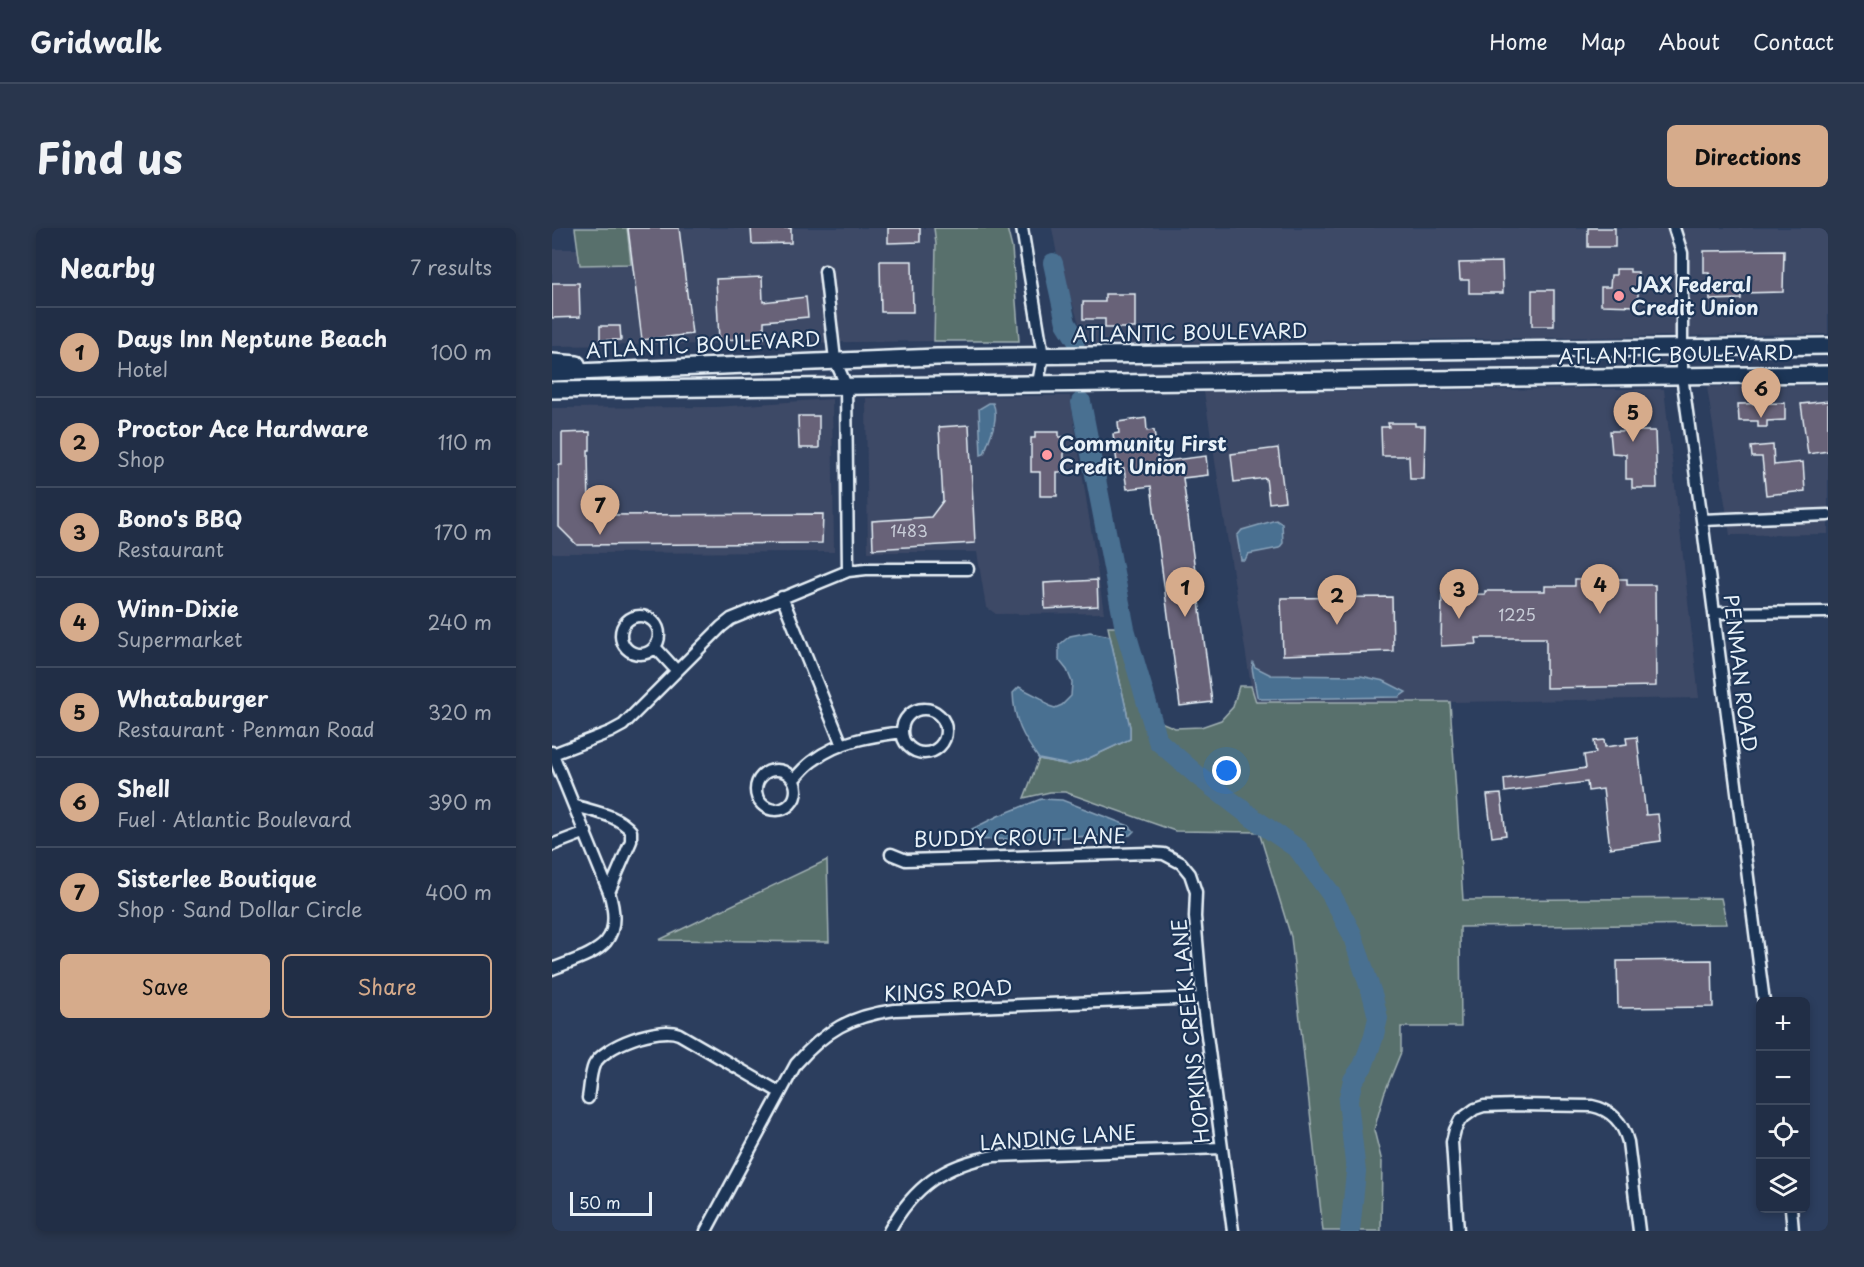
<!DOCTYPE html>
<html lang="en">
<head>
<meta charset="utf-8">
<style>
	body { margin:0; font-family:"Playpen Sans",sans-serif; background:#29364d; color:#f1f3f6 }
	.controls { position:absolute; right:18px; bottom:18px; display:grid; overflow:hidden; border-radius:9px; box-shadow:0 3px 9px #0003 }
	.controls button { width:54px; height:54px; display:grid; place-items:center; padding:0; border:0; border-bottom:2px solid #3e4a5f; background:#212e46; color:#f1f3f6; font:30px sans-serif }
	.scale { position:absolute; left:18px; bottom:15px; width:82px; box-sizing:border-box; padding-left:6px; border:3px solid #e8f1f8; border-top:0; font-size:16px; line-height:21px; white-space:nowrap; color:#e8f1f8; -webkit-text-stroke:4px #1d3557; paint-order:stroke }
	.you { position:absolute; left:675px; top:543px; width:21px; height:21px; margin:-15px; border:4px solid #fff; border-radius:50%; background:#1a73e8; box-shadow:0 0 0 9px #1a73e833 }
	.badge { display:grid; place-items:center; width:39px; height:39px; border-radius:50%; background:#d6ab8b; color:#111; font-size:20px; font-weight:700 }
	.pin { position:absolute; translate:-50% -50px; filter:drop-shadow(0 2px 3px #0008) }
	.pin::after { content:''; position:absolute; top:32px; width:21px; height:18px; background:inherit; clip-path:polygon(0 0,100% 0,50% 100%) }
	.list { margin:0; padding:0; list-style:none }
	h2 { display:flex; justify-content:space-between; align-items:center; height:78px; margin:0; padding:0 24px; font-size:26px }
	h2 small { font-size:20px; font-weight:400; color:#a2a8b3 }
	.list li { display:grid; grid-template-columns:39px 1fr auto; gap:18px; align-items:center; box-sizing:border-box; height:90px; padding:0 24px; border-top:2px solid #3e4a5f }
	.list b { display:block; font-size:22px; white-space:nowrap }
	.list p { margin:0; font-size:20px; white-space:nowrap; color:#a2a8b3 }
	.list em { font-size:20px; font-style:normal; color:#a2a8b3 }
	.actions { display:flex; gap:12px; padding:18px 24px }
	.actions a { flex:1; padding:14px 0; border:2px solid #d6ab8b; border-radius:9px; text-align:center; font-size:21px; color:#d6ab8b }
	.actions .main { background:#d6ab8b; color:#111 }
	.icon { flex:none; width:33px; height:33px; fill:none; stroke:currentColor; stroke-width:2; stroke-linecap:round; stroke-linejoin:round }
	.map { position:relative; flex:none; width:1276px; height:1003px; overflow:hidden; border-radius:9px }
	header { display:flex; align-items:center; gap:36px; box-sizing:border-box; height:84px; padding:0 30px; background:#212e46; border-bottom:2px solid #3e4a5f }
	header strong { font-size:28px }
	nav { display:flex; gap:33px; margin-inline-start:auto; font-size:21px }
	.intro { display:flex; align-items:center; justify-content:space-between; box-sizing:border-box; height:144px; padding:0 36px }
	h1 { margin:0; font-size:42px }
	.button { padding:15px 27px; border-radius:9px; background:#d6ab8b; color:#111; font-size:21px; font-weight:700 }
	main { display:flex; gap:36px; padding:0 36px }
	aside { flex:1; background:#212e46; border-radius:9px; box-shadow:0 3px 9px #0003 }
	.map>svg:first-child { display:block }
</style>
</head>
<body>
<header>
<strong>Gridwalk</strong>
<nav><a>Home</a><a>Map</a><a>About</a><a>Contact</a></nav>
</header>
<div class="intro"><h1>Find us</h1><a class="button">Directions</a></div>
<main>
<aside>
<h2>Nearby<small>7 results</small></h2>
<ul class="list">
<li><span class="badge">1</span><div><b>Days Inn Neptune Beach</b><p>Hotel</p></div><em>100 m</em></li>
<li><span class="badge">2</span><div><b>Proctor Ace Hardware</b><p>Shop</p></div><em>110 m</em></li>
<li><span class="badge">3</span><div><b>Bono's BBQ</b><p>Restaurant</p></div><em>170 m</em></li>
<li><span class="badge">4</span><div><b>Winn-Dixie</b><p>Supermarket</p></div><em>240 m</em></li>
<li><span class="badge">5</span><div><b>Whataburger</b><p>Restaurant · Penman Road</p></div><em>320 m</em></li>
<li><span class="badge">6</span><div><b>Shell</b><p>Fuel · Atlantic Boulevard</p></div><em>390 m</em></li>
<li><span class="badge">7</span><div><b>Sisterlee Boutique</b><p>Shop · Sand Dollar Circle</p></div><em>400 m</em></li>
</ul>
<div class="actions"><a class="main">Save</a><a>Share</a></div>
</aside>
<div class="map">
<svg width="1276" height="1003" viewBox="0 0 1276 1003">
	<rect width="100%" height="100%" fill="#2c3e5e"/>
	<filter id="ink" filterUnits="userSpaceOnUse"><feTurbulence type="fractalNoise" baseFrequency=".0167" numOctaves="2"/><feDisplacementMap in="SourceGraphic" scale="12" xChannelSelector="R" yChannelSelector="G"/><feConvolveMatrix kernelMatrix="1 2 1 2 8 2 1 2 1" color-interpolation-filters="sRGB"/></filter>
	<g filter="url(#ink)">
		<!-- built -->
		<path fill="#3e4966" d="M75,0H382L384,16L382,113L0,118V21H26L29,37L79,36Z
			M500,0H1276V106L534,116L506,32Z
			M1276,157V306L1178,307L1155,159Z
			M1031,161H1112L1147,470L898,474H704L699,458L652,164Z
			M417,168H518L552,385L444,386L434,379L425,324H316L314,170Z
			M280,171L282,324L0,325V180L164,179Z"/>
		<!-- green -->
		<path fill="#596f6c" stroke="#a0b0b2" stroke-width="1.5" d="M23,0H75L79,36L28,37Z
			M382,0H455L460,20L467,113H382L384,16Z
			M556,399H578L604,492L623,500L649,499L669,492L681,479L687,458H699L704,474H898L911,672L1169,670L1175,696L908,699L909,799H849V824L832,866L822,902L830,934L829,1003H771L739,709L707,604L623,603L513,564H498L472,570L487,531L517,537L533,532L578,511V499Z
			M275,632L277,714L107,712Z"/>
		<!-- water -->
		<path fill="#496f91" stroke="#89a3ba" stroke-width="1.5" d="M437,175H441C448,191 437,210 432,226L429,227L427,181Z
			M724,292L730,296L731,315L727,320L696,326L693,332H689L685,308L690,302Z
			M538,404L558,408L578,499V511L533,532L517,537L487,531C471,509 462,493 461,465L467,459L489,470L497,478L503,480L510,477L519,468L520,454L515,442L507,432V417L518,408Z
			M701,435L703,439L719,447L809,448L832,453L854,464L847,469L709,471L705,468L700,440Z
			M489,571L510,572L577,598L582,603L578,607L425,612L419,608L420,601L446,588Z"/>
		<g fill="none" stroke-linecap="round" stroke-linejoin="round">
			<!-- river -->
			<path stroke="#496f91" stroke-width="20" d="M501,35L514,95L524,111
				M529,174L573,401L606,513L645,547L701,590L746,621L779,666L800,706L821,769L826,790L821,811L811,838L801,852L796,873L804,944L798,1003"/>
		</g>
		<!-- building -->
		<path fill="#676278" stroke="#e8f1f8" stroke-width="1.5" d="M76,0H127L140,106L90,112Z
			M199,0H239V15L200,16Z
			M336,0H368V14L336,15Z
			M1036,0H1063V19H1036Z
			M1232,22L1231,64L1189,65V71L1158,72L1157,45H1152V23Z
			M328,33H360L361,84H329Z
			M950,34L951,65H917V52H908L907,35Z
			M1064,41H1078V44H1086V78L1049,77V59H1058L1059,47H1064Z
			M210,49L211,74L254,69L256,89L212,93V110L167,112L164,51Z
			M0,55H27L28,89L0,90Z
			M980,62H1002V98H980Z
			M553,66H583V100H553V91H531V74H553Z
			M48,98H68L69,112H48Z
			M1276,173V223L1256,226L1249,176Z
			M1233,175V192L1215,193V199H1206V193H1187L1186,176Z
			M246,188H267V220H247Z
			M594,190L595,203L602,202L606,234L654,228L656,247L631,250L660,474L628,478L599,258L575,261L572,241H566L561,206L567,205L566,194Z
			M836,195H863V198H873L872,251H858L857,228H830L829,199H837Z
			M417,197L423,315L321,321L320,293L379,289L391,273L387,199Z
			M1058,203H1103L1105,260H1080V251H1074V226L1060,225Z
			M38,204V222H36L37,282L43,287L271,286L270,315L25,317L7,299V237H10V205Z
			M483,204H507V209H512V244H505V268H488V244H479V210H483Z
			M1221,217L1222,237L1251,234L1253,263L1214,267L1210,229H1200L1199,219Z
			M726,220L733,273L717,275L714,250L682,254L679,226Z
			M1023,351H1075V357H1103L1104,458L994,460V410H924L925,416L889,418L890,367L933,366V363H993V358H1023Z
			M545,352L546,378L493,381L492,355Z
			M840,369L841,423L731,427L729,370Z
			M1085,509L1094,587L1106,586L1109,613L1058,620L1051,561L1036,563L1035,554L953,564L952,551L1034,540L1032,527L1044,525L1042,513L1052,512L1053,519L1075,516L1074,510Z
			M949,566L954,607L940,609L935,567Z
			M1160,732L1161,779L1066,780L1065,733Z"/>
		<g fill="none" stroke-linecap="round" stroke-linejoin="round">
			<defs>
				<path id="minor" d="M470,0L491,128L486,155
					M1122,0L1130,25V148L1150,292L1212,774
					M273,43L283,132L294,157L296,343
					M1150,292L1276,287
					M230,369L290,517
					M1162,385L1276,384
					M69 407a19 19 0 1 1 38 0a19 19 0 1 1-38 0Z
					M103,419L125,443
					M350 503a22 22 0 1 1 44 0a22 22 0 1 1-44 0Z
					M0,524L57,664C74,719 43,724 0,741
					M1,526L58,504L71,497L169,399L179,391L296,343L314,341H416
					M204 562a20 20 0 1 1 40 0a20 20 0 1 1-40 0Z
					M242,551C248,545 254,537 262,532C287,513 319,508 350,504
					M24,578C43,584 66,587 79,603V613L57,664
					M0,617L34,604
					M339,626L354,632L598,625L612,626L629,635L638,646L644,664L643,689L650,770L681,1003
					M36,870C38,860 38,846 42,837C52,817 107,798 127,806L227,864
					M1239,980L1241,1003
					M154,1003L244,836C274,802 298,788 343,782L650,770
					M337,1003C362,958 392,937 442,928L670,920
					M906,1003L900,914L903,902L908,892L923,881L932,878L964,877L1040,878C1060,882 1071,895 1076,914L1087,1003"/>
				<path id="highway" d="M0,134L25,136
					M0,145L385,129L1276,118
					M0,162L1276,146"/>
			</defs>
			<!-- minor casing -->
			<use href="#minor" stroke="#e8f1f8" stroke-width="15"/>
			<!-- highway casing -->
			<use href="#highway" stroke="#e8f1f8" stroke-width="20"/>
			<!-- minor -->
			<use href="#minor" stroke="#1d3557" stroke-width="10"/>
			<!-- highway -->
			<use href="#highway" stroke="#1d3557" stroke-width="15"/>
		</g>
	</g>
	<!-- markers -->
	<g fill="#ff9aa2" stroke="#1d3557" stroke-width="2">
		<circle cx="1067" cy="68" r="6"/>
		<circle cx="495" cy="227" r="6"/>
	</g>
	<g text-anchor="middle" stroke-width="4.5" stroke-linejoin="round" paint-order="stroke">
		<!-- number labels -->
		<g font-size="16" fill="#c8cdd8">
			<text x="357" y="309">1483</text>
			<text x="965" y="393">1225</text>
		</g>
		<!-- poi labels -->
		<g font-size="20" font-weight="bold" fill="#e8f1f8" stroke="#1d3557" text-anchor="start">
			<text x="1079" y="64">JAX Federal<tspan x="1079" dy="23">Credit Union</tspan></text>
			<text x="507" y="223">Community First<tspan x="507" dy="23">Credit Union</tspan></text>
		</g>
		<!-- street labels -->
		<g font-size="20" fill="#e8f1f8" stroke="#1d3557">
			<text transform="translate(638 105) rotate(-1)" y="7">ATLANTIC BOULEVARD</text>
			<text transform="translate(151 117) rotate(-3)" y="7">ATLANTIC BOULEVARD</text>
			<text transform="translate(1124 127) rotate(-1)" y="7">ATLANTIC BOULEVARD</text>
			<text transform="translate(1188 445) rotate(83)" y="7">PENMAN ROAD</text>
			<text transform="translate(468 610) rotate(-1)" y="7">BUDDY CROUT LANE</text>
			<text transform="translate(396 763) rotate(-3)" y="7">KINGS ROAD</text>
			<text transform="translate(639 803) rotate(-96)" y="7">HOPKINS CREEK LANE</text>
			<text transform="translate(506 910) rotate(-4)" y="7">LANDING LANE</text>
		</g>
	</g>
</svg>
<div class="controls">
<button>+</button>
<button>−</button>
<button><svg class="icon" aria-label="locate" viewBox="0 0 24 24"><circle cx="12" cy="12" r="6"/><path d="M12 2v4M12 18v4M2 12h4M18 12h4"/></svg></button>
<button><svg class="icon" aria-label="layers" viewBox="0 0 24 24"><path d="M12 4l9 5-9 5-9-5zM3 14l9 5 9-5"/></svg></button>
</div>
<div class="scale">50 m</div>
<div class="you"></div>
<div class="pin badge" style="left:633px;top:389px">1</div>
<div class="pin badge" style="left:785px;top:397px">2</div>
<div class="pin badge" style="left:907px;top:391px">3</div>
<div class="pin badge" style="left:1048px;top:386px">4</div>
<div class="pin badge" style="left:1081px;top:214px">5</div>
<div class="pin badge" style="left:1209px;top:190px">6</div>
<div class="pin badge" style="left:48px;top:307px">7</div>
</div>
</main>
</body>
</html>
